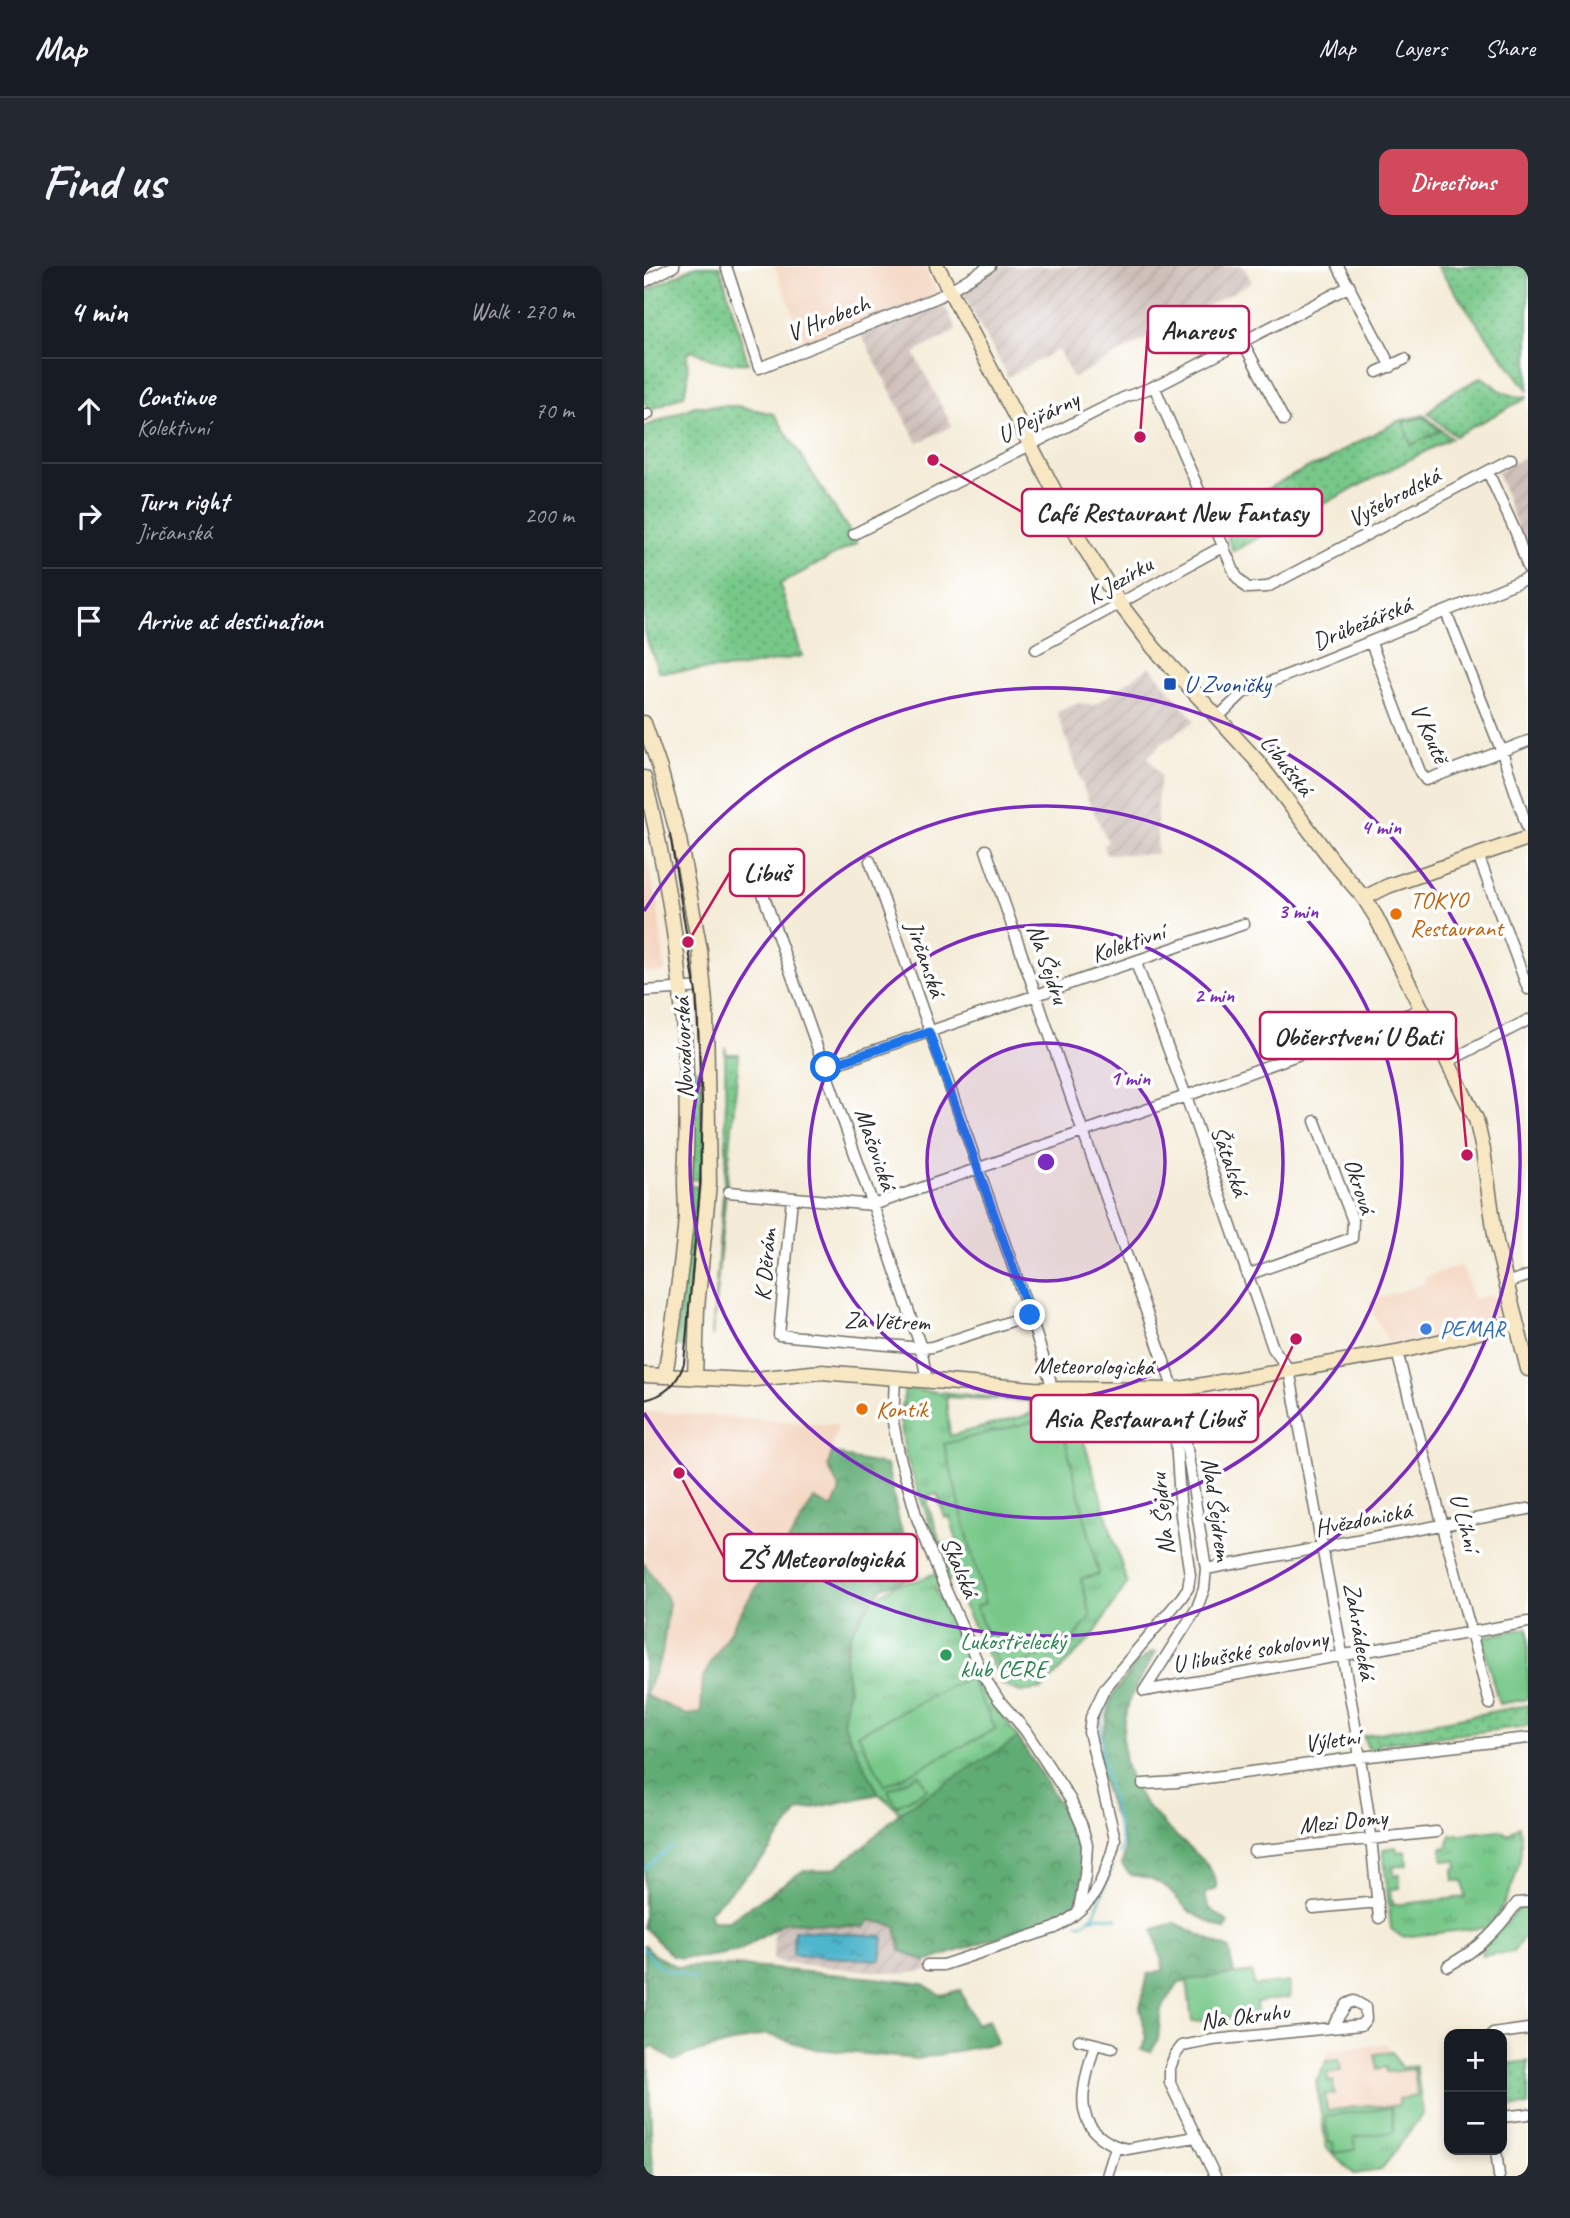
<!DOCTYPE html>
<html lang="en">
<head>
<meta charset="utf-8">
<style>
	body { margin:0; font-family:Caveat,sans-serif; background:#242831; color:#f1f3f6 }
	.controls { position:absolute; right:21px; bottom:21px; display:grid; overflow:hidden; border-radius:14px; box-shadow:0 4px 10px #0003 }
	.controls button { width:63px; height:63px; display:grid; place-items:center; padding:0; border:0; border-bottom:2px solid #363941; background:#171b24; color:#f1f3f6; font:35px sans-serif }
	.stop { position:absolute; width:21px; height:21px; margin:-16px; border:5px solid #1a73e8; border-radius:50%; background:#fff }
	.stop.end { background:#1a73e8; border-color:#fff; box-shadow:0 2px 7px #0008 }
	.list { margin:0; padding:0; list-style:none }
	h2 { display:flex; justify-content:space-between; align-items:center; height:91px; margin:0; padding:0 28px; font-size:30px }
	h2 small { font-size:23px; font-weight:400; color:#9ea1a6 }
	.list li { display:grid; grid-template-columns:46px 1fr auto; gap:21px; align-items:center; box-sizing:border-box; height:105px; padding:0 28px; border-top:2px solid #363941 }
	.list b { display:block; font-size:26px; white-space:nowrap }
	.list p { margin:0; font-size:23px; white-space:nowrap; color:#9ea1a6 }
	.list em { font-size:23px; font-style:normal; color:#9ea1a6 }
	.icon { flex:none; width:38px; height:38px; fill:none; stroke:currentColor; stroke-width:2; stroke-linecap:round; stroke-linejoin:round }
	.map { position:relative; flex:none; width:884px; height:1910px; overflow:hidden; border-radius:14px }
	header { display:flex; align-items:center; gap:42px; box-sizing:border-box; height:98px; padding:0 35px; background:#171b24; border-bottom:2px solid #363941 }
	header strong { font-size:33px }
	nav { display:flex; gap:38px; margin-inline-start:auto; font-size:24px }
	.intro { display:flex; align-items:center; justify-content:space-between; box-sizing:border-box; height:168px; padding:0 42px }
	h1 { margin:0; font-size:49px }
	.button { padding:18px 32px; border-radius:14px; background:#d1495b; color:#fff; font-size:24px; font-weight:700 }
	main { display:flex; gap:42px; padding:0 42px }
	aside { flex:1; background:#171b24; border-radius:14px; box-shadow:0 4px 10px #0003 }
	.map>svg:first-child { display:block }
</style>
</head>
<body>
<header>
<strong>Map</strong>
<nav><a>Map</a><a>Layers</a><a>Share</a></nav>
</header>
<div class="intro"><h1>Find us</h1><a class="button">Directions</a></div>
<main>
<aside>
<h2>4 min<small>Walk · 270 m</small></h2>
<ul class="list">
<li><svg class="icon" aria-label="ahead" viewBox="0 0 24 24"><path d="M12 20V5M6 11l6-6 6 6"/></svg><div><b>Continue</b><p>Kolektivní</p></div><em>70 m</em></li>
<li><svg class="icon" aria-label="right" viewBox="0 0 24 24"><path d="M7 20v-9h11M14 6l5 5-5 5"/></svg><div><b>Turn right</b><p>Jirčanská</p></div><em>200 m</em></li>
<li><svg class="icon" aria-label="arrive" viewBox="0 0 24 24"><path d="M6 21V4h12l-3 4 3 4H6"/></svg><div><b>Arrive at destination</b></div></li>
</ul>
</aside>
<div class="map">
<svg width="884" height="1910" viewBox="0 0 884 1910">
	<defs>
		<pattern id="industrial-furrows" width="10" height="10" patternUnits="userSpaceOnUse" patternTransform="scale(1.75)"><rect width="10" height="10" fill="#cfc0ba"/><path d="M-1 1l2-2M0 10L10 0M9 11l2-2" fill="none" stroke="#b2a5a0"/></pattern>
		<pattern id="grass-dots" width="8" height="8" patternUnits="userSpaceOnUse" patternTransform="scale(1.75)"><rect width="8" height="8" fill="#77c889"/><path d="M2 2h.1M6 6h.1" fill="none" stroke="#62a370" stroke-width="1.8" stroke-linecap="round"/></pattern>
		<pattern id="forest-crowns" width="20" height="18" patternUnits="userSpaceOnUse" patternTransform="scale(1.75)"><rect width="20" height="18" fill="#61ac75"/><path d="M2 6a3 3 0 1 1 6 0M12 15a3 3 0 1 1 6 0" fill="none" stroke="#508c60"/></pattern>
		<pattern id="park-tufts" width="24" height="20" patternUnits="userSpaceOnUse" patternTransform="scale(1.75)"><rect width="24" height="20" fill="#77c889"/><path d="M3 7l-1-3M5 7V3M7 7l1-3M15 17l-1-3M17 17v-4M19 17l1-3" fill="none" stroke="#62a370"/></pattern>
		<pattern id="water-ripples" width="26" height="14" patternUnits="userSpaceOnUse" patternTransform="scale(1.75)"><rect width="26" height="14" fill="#4eb5cc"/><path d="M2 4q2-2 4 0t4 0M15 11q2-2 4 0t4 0" fill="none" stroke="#4193a6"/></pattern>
	</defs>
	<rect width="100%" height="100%" fill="#fff"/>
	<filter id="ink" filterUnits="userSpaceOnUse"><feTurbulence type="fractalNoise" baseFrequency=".0143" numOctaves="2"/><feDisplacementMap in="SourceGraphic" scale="14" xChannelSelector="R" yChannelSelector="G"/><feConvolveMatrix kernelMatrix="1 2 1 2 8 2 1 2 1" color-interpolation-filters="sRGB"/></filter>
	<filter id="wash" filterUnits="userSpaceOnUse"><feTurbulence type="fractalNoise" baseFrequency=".00686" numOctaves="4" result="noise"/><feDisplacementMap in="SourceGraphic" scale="28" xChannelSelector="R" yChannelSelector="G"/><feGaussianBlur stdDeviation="1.57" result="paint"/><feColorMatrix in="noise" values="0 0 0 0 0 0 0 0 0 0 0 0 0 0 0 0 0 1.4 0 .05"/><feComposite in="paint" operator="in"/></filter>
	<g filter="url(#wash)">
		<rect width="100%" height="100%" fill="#f4ecd8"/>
		<!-- built -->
		<path fill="#f3d4be" d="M130,0H280L294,27L162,79Z
			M0,583L13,635L21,706L0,707Z
			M818,999L829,1033L844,1029L858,1033L859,1038L849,1054L828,1063L755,1079L753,1075L745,1078L724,1036L781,1017L780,1011Z
			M0,1145L194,1159L184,1200L196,1225L188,1242L169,1234L138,1286L104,1334L59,1411L57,1447L43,1449L1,1429L18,1388L25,1336L0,1297Z
			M742,1778L757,1802L772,1800L779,1847L737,1904L710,1908L682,1881L672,1815L682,1795L684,1785Z"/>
		<!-- industrial -->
		<path fill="url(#industrial-furrows)" d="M359,0H599L608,16L429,112L414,84L364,111L316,23Z
			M294,27L313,64L270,87L308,160L274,177L212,59Z
			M884,190V291L853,205Z
			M506,400L551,455L520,475L504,491L517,510L513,534V588H461L460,579L464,576L442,529L413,446L433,437L451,439Z
			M225,1654L253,1660L282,1696L285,1704L260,1708L138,1697L129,1693L130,1662L142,1656L220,1661Z"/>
		<!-- grass -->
		<path fill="url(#grass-dots)" stroke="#517a5a" stroke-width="2" d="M51,0H76L104,97C84,98 66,96 49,84L43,88L44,115L40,129L4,145L0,134V26Z
			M793,0H884V124L838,64Z
			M838,111C852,121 865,134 883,130V132L811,170L784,147L800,131Z
			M51,140H93L130,148L213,277L136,318L158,390L94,402L15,406L0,366V161Z
			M780,149L807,172L589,285L574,249L663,202L682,196L699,184L754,155Z
			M81,781L82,788H95L68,1071L82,891Z
			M59,803L62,914L45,913L49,902V804Z
			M45,920L62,921L49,1081L32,1080Z
			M884,1439V1460L733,1478L734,1484L724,1482L719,1470Z
			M884,1795V1840L861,1841L858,1834V1799Z"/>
		<!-- forest -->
		<path fill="url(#forest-crowns)" stroke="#466c50" stroke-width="2" d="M188,1186L208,1193L243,1199L255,1256L275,1309L238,1321L217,1348L201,1380L204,1425L199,1457L235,1528L155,1545L121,1590L65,1646L68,1655H85L160,1604L176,1605L192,1601L218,1582L256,1546L374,1472C396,1507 436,1561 438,1603C439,1613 436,1625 434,1635L419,1648L282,1696L256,1684L252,1660L226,1654L220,1661L142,1656L95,1685L62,1691L37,1692L28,1690L0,1661V1297L25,1336L18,1388L1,1429L43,1449L57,1447L59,1411L104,1334L138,1286L170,1233L188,1242L196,1225L184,1200Z
			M508,1386H512C501,1405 489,1422 483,1443C476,1464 478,1502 490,1521C500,1540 524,1563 540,1577C554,1589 572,1603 573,1623L561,1627L564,1641L584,1656L581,1664L546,1646L521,1620L506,1612L487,1609L478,1599L481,1580L452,1499L468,1430L493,1397Z
			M531,1657L585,1683L590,1708L535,1717L517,1743L514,1774L507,1786L497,1784L503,1773L496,1741L504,1708L520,1704L509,1663Z
			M0,1679L10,1689L33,1701L95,1700L231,1712L279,1718L297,1729L316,1724L332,1758L345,1754L353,1777L273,1793L171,1783L122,1768L42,1789L30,1795L8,1780L4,1785L9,1910H0Z"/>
		<!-- park -->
		<path fill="url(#park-tufts)" stroke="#517a5a" stroke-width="2" fill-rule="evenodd" d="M780,151L796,165L767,179L759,156Z
			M261,1123L359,1132L427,1133L483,1317L449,1370L398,1423L377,1426L358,1419L307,1314L290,1321L332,1411L374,1472L256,1546L235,1528L199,1457L205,1423L201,1396L206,1369L229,1333L251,1319L275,1314L302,1303L261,1188L256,1152ZM302,1131L386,1135L387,1148L306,1170ZM293,1228L301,1252L306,1251L316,1286L305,1289L303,1277L297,1278L283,1236L285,1235V1230Z
			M875,1560C884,1593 864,1634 846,1661L758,1671L747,1663L739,1583L752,1581L753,1586L761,1585L763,1599L749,1601L750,1610L755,1609L756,1622L747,1623L749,1639L821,1631L819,1615H810L809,1603L813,1602L812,1594L799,1595L797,1582L803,1581L807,1569L857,1564L864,1569Z
			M884,1639V1665L869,1686L837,1689L838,1684L876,1641Z
			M748,1786L757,1802L772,1800L779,1847L737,1904L710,1908L682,1881L672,1815L683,1795L695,1794L697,1805L683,1807L684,1816L689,1815L690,1828L681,1829L683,1845L724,1839L738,1841L755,1839V1833L773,1830L770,1803L746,1806H743L742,1801L733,1803L731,1788Z"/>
		<!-- pitch -->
		<path fill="#77c889" stroke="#517a5a" stroke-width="2" d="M415,1149L455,1308L437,1313L447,1351L425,1378L357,1406L332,1340L341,1337L300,1178Z
			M884,1362V1433L855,1438L837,1371Z
			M325,1411L352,1463L241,1520L214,1468Z
			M275,1508L283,1524L252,1540L244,1524Z
			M608,1706L610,1720L645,1716L646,1731L612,1736L613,1748L548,1756L543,1714Z
			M747,1842L750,1866L710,1871L711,1884L690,1887L689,1876H685L681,1850Z"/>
		<!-- water -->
		<path fill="url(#water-ripples)" stroke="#3c707c" stroke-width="2" d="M150,1664L239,1670L237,1694L149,1689Z"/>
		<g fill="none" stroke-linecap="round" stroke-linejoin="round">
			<!-- stream -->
			<path stroke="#4eb5cc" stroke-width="2.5" d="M465,1430L457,1453L458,1491L478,1579L475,1587
				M0,1603L28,1581
				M446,1653L456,1650L474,1652
				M434,1657H439L450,1649L469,1600
				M0,1682L15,1701L51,1712"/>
		</g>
	</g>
	<g filter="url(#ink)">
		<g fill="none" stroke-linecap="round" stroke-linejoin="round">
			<defs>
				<path id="street" d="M82,0L115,102L294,31L346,0
					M694,0L747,101
					M0,16L30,0
					M599,76L640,154
					M733,106L761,93
					M510,120L592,310L603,322L623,321L867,193
					M0,150L4,148
					M844,206L872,267L884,302
					M210,268L479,132L517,118L706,20
					M802,346L858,486L884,564
					M727,377L776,506L782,514L884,475
					M392,383C455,350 516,314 580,280
					M574,451L599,427L884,312
					M834,589L884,723
					M226,595L386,1049L406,1113L407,1122
					M119,628L229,939L277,1082L283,1115
					M492,697L542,830L629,1082L645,1104L709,1446L725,1551L735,1652
					M0,725L60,721
					M805,795L884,754
					M182,801L600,658
					M85,926L229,939L542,830L778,743
					M148,932L135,1069L277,1082L288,1081L386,1049
					M603,1009L708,972L709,955L671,855
					M861,1017L884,1010
					M753,1086L846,1438
					M251,1112L249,1156L255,1188L273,1252L301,1322L340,1411L355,1434L381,1464L426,1533L438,1560L443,1579L441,1610L435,1643
					M562,1303L884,1243
					M500,1425L884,1356
					M500,1425L553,1342L560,1323L562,1303L537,1145L533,1136
					M499,1518L533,1516L717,1491L884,1472
					M610,1585L792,1566
					M669,1642L734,1636
					M283,1699H299L411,1662C424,1655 436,1645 446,1634C455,1624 469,1587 471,1573L445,1466L447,1451L461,1422L537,1332L544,1322L546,1309L537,1249L530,1144L533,1135L530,1124L437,860L342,584
					M804,1700C836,1682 852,1666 873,1637L884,1636
					M849,1768L884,1763
					M435,1774L468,1782
					M451,1778C443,1808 426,1850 458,1872C467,1878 472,1881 483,1883L551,1871
					M858,1851L884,1848
					M852,1884L855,1910
					M463,1910L472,1881
					M571,1910L526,1817V1802L531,1789L538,1780L569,1774L717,1759L722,1753L721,1741L710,1735L703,1738L687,1762"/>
				<path id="secondary" d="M293,0L437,276L476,338L510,382L613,495L691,598L720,632L732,651L832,853L839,884L852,976L884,1103
					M0,457L16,503L35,573L56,684L62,748L65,917L53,1042L51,1112
					M0,512C33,644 48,778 41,914C41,926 42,939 42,951C38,1004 29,1058 21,1110
					M720,632L744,620L884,572
					M0,1109L102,1114L177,1106L390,1123L530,1124L753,1086L872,1057"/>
			</defs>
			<!-- street casing -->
			<use href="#street" stroke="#716f68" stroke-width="13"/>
			<!-- secondary casing -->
			<use href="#secondary" stroke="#716f68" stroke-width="17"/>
			<!-- street -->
			<use href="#street" stroke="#fff" stroke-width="10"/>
			<!-- secondary -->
			<use href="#secondary" stroke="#f7e8c3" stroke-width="14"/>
			<!-- tram -->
			<path stroke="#2b2b2b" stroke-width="2" d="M0,1134C21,1130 34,1117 40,1097L56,920L58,834L52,727L26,568"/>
		</g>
	</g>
	<g fill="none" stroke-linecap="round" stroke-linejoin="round" filter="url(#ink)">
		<!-- route -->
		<path stroke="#1a73e8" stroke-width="9" d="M182,801L285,766L386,1049"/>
	</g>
	<!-- distance rings -->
	<circle cx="402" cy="896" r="119" fill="#7b2cbf" fill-opacity=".12"/>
	<g fill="none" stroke="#7b2cbf" stroke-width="3.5">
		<circle cx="402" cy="896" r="119"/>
		<circle cx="402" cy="896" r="237"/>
		<circle cx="402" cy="896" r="356"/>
		<path d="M0 645A474 474 0 1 1 0 1147"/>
	</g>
	<!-- markers -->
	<rect fill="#1a4fb4" stroke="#fff" stroke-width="2.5" x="519" y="411" width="14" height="14" rx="3.5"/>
	<g fill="#e8710a" stroke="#fff" stroke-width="2.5">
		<circle cx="752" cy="648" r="7"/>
		<circle cx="218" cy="1143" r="7"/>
	</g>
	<circle fill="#3f7fe0" stroke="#fff" stroke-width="2.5" cx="782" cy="1063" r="7"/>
	<circle fill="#2e9e5b" stroke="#fff" stroke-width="2.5" cx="302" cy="1389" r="7"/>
	<g text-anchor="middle" stroke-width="7" stroke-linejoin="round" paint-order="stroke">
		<!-- street labels -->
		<g font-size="24" fill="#2b2b2b" stroke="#fff">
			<text transform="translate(184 52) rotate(-22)" y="8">V Hrobech</text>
			<text transform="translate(394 151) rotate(-27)" y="8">U Pejřárny</text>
			<text transform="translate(750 231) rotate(-28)" y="8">Vyšebrodská</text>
			<text transform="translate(475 314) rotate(-30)" y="8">K Jezírku</text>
			<text transform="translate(718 357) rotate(-22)" y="8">Drůbežářská</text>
			<text transform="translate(786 467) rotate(66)" y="8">V Koutě</text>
			<text transform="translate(643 499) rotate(52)" y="8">Libušská</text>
			<text transform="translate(484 677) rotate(-19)" y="8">Kolektivní</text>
			<text transform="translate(282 693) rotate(71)" y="8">Jirčanská</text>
			<text transform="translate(404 698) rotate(71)" y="8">Na Šejdru</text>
			<text transform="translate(39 782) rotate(-92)" y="8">Novodvorská</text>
			<text transform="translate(232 883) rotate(71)" y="8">Mašovická</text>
			<text transform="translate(586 895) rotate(71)" y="8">Šátalská</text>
			<text transform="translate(716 920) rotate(72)" y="8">Okrová</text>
			<text transform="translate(121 999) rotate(-85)" y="8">K Děrám</text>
			<text transform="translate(243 1055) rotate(2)" y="8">Za Větrem</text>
			<text transform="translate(450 1100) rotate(1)" y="8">Meteorologická</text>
			<text transform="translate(573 1243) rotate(82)" y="8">Nad Šejdrem</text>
			<text transform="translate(518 1248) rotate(-96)" y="8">Na Šejdru</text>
			<text transform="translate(719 1253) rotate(-11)" y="8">Hvězdonická</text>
			<text transform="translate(821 1256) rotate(75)" y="8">U Líhní</text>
			<text transform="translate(316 1301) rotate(67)" y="8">Skalská</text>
			<text transform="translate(716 1365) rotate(80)" y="8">Zahrádecká</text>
			<text transform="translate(606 1385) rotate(-10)" y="8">U libušské sokolovny</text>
			<text transform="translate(688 1474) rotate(-8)" y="8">Výletní</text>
			<text transform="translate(699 1555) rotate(-6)" y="8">Mezi Domy</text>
			<text transform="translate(601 1750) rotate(-7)" y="8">Na Okruhu</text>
		</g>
		<!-- transit labels -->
		<g font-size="24" fill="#164399" stroke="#fff" text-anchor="start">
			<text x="540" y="426">U Zvoničky</text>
		</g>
		<!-- food labels -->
		<g font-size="24" fill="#c56008" stroke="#fff" text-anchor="start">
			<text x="766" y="642">TOKYO<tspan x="766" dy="28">Restaurant</tspan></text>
			<text x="232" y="1151">Kontík</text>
		</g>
		<!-- shop labels -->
		<g font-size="24" fill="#366cbe" stroke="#fff" text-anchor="start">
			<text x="796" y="1071">PEMAR</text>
		</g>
		<!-- leisure labels -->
		<g font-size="24" fill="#27864d" stroke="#fff" text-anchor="start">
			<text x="316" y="1383">Lukostřelecký<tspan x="316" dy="28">klub CERE</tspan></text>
		</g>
	</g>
	<circle cx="402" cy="896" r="10" fill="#7b2cbf" stroke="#fff" stroke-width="3.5"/>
	<g font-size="21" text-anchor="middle" font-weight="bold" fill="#7b2cbf" stroke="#fff" stroke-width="7" stroke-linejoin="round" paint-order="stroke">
		<text x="737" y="568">4 min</text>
		<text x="654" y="652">3 min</text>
		<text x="570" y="736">2 min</text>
		<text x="486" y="819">1 min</text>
	</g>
	<!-- callouts -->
	<path fill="none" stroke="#c2185b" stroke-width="2.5" d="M496 171L504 63M289 194L378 246M44 676L86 606M823 889L812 770M652 1073L614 1152M35 1207L80 1292"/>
	<g fill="#c2185b" stroke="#fff" stroke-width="2.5">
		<circle cx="496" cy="171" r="7"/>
		<circle cx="289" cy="194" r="7"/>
		<circle cx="44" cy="676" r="7"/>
		<circle cx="823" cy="889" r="7"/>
		<circle cx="652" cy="1073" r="7"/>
		<circle cx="35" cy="1207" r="7"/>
	</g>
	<g fill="#fff" stroke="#c2185b" stroke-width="2.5">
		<rect x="504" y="40" width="101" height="47" rx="7"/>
		<rect x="378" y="223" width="300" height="47" rx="7"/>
		<rect x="86" y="583" width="74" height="47" rx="7"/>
		<rect x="616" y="746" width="196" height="47" rx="7"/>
		<rect x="387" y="1129" width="227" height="47" rx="7"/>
		<rect x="80" y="1268" width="193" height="47" rx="7"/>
	</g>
	<g font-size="26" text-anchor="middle" font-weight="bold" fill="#2b2b2b">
		<text x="554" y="73">Anareus</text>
		<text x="528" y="255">Café Restaurant New Fantasy</text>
		<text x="123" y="615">Libuš</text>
		<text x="714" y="779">Občerstvení U Bati</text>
		<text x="500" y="1161">Asia Restaurant Libuš</text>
		<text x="177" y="1301">ZŠ Meteorologická</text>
	</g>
</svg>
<div class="controls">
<button>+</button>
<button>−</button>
</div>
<div class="stop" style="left:182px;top:801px"></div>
<div class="stop end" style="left:386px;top:1049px"></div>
</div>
</main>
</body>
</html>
